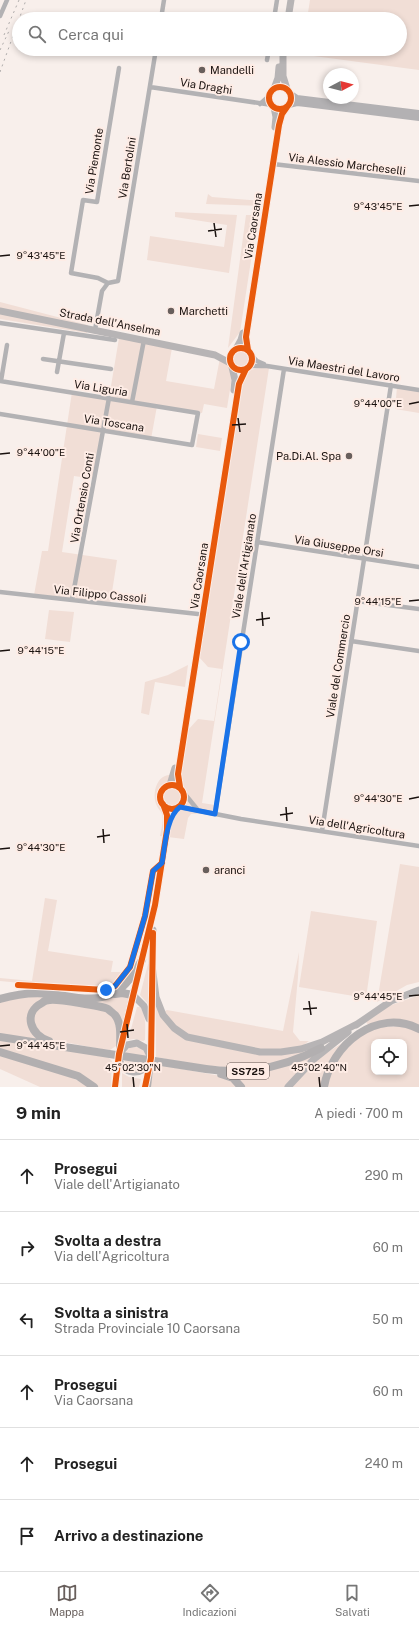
<!DOCTYPE html>
<html lang="it">
<head>
<meta charset="utf-8">
<style>
	body { margin:0; font-family:"Public Sans",sans-serif; background:#f6f6f6; color:#222 }
	.controls { position:absolute; right:12px; bottom:12px; display:grid; overflow:hidden; border-radius:8px; box-shadow:0 2px 6px #0003 }
	.controls button { width:36px; height:36px; display:grid; place-items:center; padding:0; border:0; border-bottom:1px solid #e0e0e0; background:#fff; color:#222; font:20px sans-serif }
	.compass { position:absolute; left:323px; top:68px; width:36px; height:36px; border-radius:50%; background:#fff; box-shadow:0 2px 6px #0003; rotate:83deg }
	.stop { position:absolute; width:12px; height:12px; margin:-9px; border:3px solid #1a73e8; border-radius:50%; background:#fff }
	.stop.end { background:#1a73e8; border-color:#fff; box-shadow:0 1px 4px #0008 }
	.list { margin:0; padding:0; list-style:none }
	h2 { display:flex; justify-content:space-between; align-items:center; height:52px; margin:0; padding:0 16px; font-size:17px }
	h2 small { font-size:13px; font-weight:400; color:#767676 }
	.list li { display:grid; grid-template-columns:26px 1fr auto; gap:12px; align-items:center; box-sizing:border-box; height:72px; padding:0 16px; border-top:1px solid #e0e0e0 }
	.list b { display:block; font-size:15px; white-space:nowrap }
	.list p { margin:0; font-size:13px; white-space:nowrap; color:#767676 }
	.list em { font-size:13px; font-style:normal; color:#767676 }
	.icon { flex:none; width:22px; height:22px; fill:none; stroke:currentColor; stroke-width:2; stroke-linecap:round; stroke-linejoin:round }
	.map { position:relative; flex:none; width:419px; height:1087px; overflow:hidden }
	.search { position:absolute; background:#fff; box-shadow:0 2px 6px #0003; left:12px; right:12px; top:12px; height:44px; display:flex; align-items:center; gap:10px; box-sizing:border-box; padding:0 14px; border-radius:22px; color:#767676; font-size:15px }
	.sheet { height:484px; background:#fff }
	nav { display:flex; justify-content:space-around; align-items:center; box-sizing:border-box; height:56px; border-top:1px solid #e0e0e0; background:#fff; font-size:11px; color:#767676 }
	nav a { display:grid; justify-items:center; gap:2px }
	nav .on { color:#685f5c }
	.map>svg:first-child { display:block }
</style>
</head>
<body>
<div class="map">
<svg width="419" height="1087" viewBox="0 0 419 1087">
	<rect width="100%" height="100%" fill="#f8efeb"/>
	<!-- green -->
	<path fill="#f1ded6" fill-rule="evenodd" d="M310,0H419V70L306,55L307,49H400V19H307Z
		M208,194L212,197L262,201L261,206L206,204Z
		M175,212L237,215L229,273L147,260L150,236L224,247L227,225L175,217Z
		M246,215H258L240,332L228,348Z
		M0,302L88,325L87,333L0,319Z
		M119,338L172,348L166,381L214,389L220,358L230,366L232,377L227,408L204,404L202,413L157,406L151,439L103,431L95,479L74,476L62,552L117,560L110,605L34,595L42,551H48L72,392L109,398Z
		M231 359a10 10 0 1 1 20 0a10 10 0 1 1-20 0Z
		M269,368L202,803L215,805V813L191,814L188,818L184,839L160,836C161,830 164,820 162,814C161,811 158,809 157,806C152,797 155,780 165,776C170,774 175,775 180,776L188,730L198,719L214,721L222,669L208,667L199,657L244,377C249,367 259,368 269,368Z
		M397,387L419,390V413L395,409Z
		M198,434L222,438L220,451L196,447Z
		M49,610L74,612L70,642L45,639Z
		M188,665L185,687L155,682L149,715L141,713L145,682L168,675Z
		M400,864L419,867V982L407,985L377,1002Z
		M45,898L57,900L48,951L113,961L111,972H122L131,968C123,979 117,985 105,991L0,981V978L32,981Z
		M311,911L377,921L366,998L299,987Z
		M299,952L298,977L293,1032L300,1041H309L301,1047L271,1051L195,1037L180,1031L163,1012L167,1010L283,1031Z
		M148,964L149,966L148,1004L140,995Z
		M419,995V1027L369,1026L366,1022L389,1006Z
		M114,996L130,997L123,1027L115,1013L56,998L32,1009L37,1039L0,1034V1001L19,997Z
		M49,1002L105,1010L114,1018L118,1036L116,1046L110,1050L95,1048L44,1038L33,1022L35,1012Z
		M137,1007H140C147,1017 145,1028 145,1040L143,1041L134,1039L128,1040Z
		M156,1007H157L175,1032L254,1052L315,1047C304,1052 293,1058 281,1062C239,1073 198,1065 156,1057Z
		M391,1024L419,1031V1087H326L334,1062L363,1033ZM374,1042H404V1072H374Z
		M0,1040L108,1057L112,1061L111,1087H97L0,1050Z
		M347,1040L321,1087H292L320,1057Z
		M124 1058a11 11 0 1 1 22 0a11 11 0 1 1-22 0Z
		M0,1054L66,1075L91,1087H40L0,1069Z
		M316,1054L286,1087H244L234,1074Z
		M155,1064L226,1077L239,1087H150Z
		M122,1073L129,1077L141,1079L139,1087H122Z"/>
	<g fill="none" stroke-linecap="round" stroke-linejoin="round">
		<!-- street -->
		<path stroke="#b3b2b4" stroke-width="4.5" d="M0,16L7,0
			M161,19L164,0
			M274,19L277,0
			M267,60L269,49
			M150,87L272,105
			M260,104L269,96
			M273,164L419,181
			M108,283L118,281L156,49
			M0,323L115,340
			M95,330L102,291L108,283L98,278L71,273L83,200L97,202L119,68
			M252,356L257,361L264,364
			M43,359L111,369
			M249,366H267L419,390
			M57,372L64,333
			M0,381L198,413L192,445L0,414
			M1,381L7,345
			M132,402L144,340
			M257,542L419,567
			M0,592L198,614
			M72,600L109,398
			M357,601L419,609
			M351,641L419,651
			M184,793L197,809
			M180,807L241,819L419,846
			M215,814L284,369
			M322,831L391,385
			M18,985L106,990L115,986L130,967L145,916L153,871L162,863"/>
		<!-- secondary -->
		<path stroke="#b3b1b3" stroke-width="6" d="M291,94L297,98L419,113
			M289,105L297,103L306,104L419,118"/>
		<!-- primary -->
		<path stroke="#b7b4b5" stroke-width="7" d="M288,19L291,0
			M283,49V76L287,89
			M269 98a11 11 0 1 1 22 0a11 11 0 1 1-22 0Z
			M274,89L278,78L279,67
			M274,107L276,117L275,127
			M0,311L215,355L230,363
			M230 359a11 11 0 1 1 22 0a11 11 0 1 1-22 0Z
			M236,349L241,340L243,333
			M248,350L246,337L279,125L282,114L287,107
			M232,367L235,380L234,390
			M160 797a12 12 0 1 1 24 0a12 12 0 1 1-24 0Z
			M170,785L175,768
			M180,787L178,774L239,384L246,369
			M152,965L156,997L163,1015L174,1028L187,1037L260,1052H281L301,1049L322,1042L359,1023
			M152,969L153,930
			M133,995L144,1006L149,1019
			M356,1025L391,1001L419,990
			M122,1040L155,905L167,830V815L163,804
			M119,1054L127,1045L137,1043L146,1048L150,1056
			M119,1059C123,1074 140,1077 149,1063
			M148,1075L151,1058L152,992
			M115,1087L120,1050
			M288,1087L314,1059L348,1032"/>
		<!-- highway -->
		<path stroke="#b2afb0" stroke-width="8" d="M115,994L122,993L133,995
			M0,999C16,994 35,992 52,994C74,997 97,1004 117,991C128,984 135,971 142,960
			M0,1037L206,1069C246,1075 285,1067 321,1048
			M49,1041C31,1036 22,1013 42,1003C44,1001 48,1000 50,1000C58,999 102,1006 108,1009C110,1011 113,1013 115,1015C122,1024 120,1037 120,1048
			M0,1052L78,1076L94,1087
			M221,1074L233,1078L241,1087
			M147,1087L149,1070
			M324,1087C331,1045 377,1007 419,1029"/>
		<!-- rail -->
		<path stroke="#afacab" stroke-width="1" stroke-dasharray="2 4" stroke-linecap="butt" d="M4,35L19,0
			M0,50L9,31
			M0,72L26,0"/>
		<defs>
			<path id="cycleway" d="M269 98a11 11 0 1 1 22 0a11 11 0 1 1-22 0Z
				M230 359a11 11 0 1 1 22 0a11 11 0 1 1-22 0Z
				M248,350L246,337L279,125L282,114L287,107
				M160 797a12 12 0 1 1 24 0a12 12 0 1 1-24 0Z
				M180,787L178,774L239,384L246,369
				M18,985L106,990L115,986L130,967L145,916L153,871L162,863
				M115,1087L119,1054L155,905L167,830V815L163,804
				M145,1087L151,1058L153,933"/>
		</defs>
		<!-- cycleway casing -->
		<use href="#cycleway" stroke="#feece5" stroke-width="8"/>
		<!-- cycleway -->
		<use href="#cycleway" stroke="#e8590c" stroke-width="6"/>
	</g>
	<g fill="none" stroke-linecap="round" stroke-linejoin="round">
		<!-- route -->
		<path stroke="#1a73e8" stroke-width="5" d="M106,990L115,986L130,967L145,916L153,871L162,863C165,847 166,817 180,807L215,814L241,642"/>
	</g>
	<!-- ticks -->
	<path fill="none" stroke="#1a120f" stroke-width="1.5" d="M409,206L419,205M214,223L216,237M208,231L222,229M0,256L10,255M409,404L419,402M238,418L240,432M232,425L246,424M0,454L10,453M409,601L419,600M262,612L263,626M256,620L270,618M0,651L10,650M409,799L419,797M286,807L287,821M280,815L293,813M103,829L104,843M97,837L110,835M0,849L10,848M409,996L419,995M309,1001L311,1015M303,1009L317,1008M127,1024L128,1038M120,1032L134,1030M0,1046L10,1045M133,1077L134,1087M319,1077L320,1087"/>
	<!-- markers -->
	<g fill="#685f5c" stroke="#feece5" stroke-width="1.5">
		<circle cx="202" cy="70" r="4"/>
		<circle cx="171" cy="311" r="4"/>
		<circle cx="349" cy="456" r="4"/>
		<circle cx="206" cy="870" r="4"/>
	</g>
	<g text-anchor="middle" stroke-width="4" stroke-linejoin="round" paint-order="stroke">
		<!-- shield labels -->
		<rect fill="#feece5" stroke="#5e534f" stroke-width="1" x="227" y="1063" width="42" height="16" rx="3"/>
		<g font-size="10" font-weight="bold" fill="#1a120f">
			<text x="248" y="1075">SS725</text>
		</g>
		<!-- poi labels -->
		<g font-size="11" fill="#1a120f" stroke="#feece5" text-anchor="start">
			<text x="210" y="74">Mandelli</text>
			<text x="179" y="315">Marchetti</text>
			<text x="341" y="460" text-anchor="end">Pa.Di.Al. Spa</text>
			<text x="214" y="874">aranci</text>
		</g>
		<!-- street labels -->
		<g font-size="11" fill="#1a120f" stroke="#feece5">
			<text transform="translate(206 86) rotate(9)" y="4">Via Draghi</text>
			<text transform="translate(94 161) rotate(-81)" y="4">Via Piemonte</text>
			<text transform="translate(347 164) rotate(7)" y="4">Via Alessio Marcheselli</text>
			<text transform="translate(127 168) rotate(-81)" y="4">Via Bertolini</text>
			<text transform="translate(253 226) rotate(-81)" y="4">Via Caorsana</text>
			<text transform="translate(110 322) rotate(11)" y="4">Strada dell'Anselma</text>
			<text transform="translate(344 369) rotate(9)" y="4">Via Maestri del Lavoro</text>
			<text transform="translate(101 388) rotate(9)" y="4">Via Liguria</text>
			<text transform="translate(114 423) rotate(9)" y="4">Via Toscana</text>
			<text transform="translate(82 498) rotate(-80)" y="4">Via Ortensio Conti</text>
			<text transform="translate(339 546) rotate(9)" y="4">Via Giuseppe Orsi</text>
			<text transform="translate(244 566) rotate(-81)" y="4">Viale dell'Artigianato</text>
			<text transform="translate(199 576) rotate(-81)" y="4">Via Caorsana</text>
			<text transform="translate(100 594) rotate(6)" y="4">Via Filippo Cassoli</text>
			<text transform="translate(338 666) rotate(-81)" y="4">Viale del Commercio</text>
			<text transform="translate(357 827) rotate(9)" y="4">Via dell'Agricoltura</text>
		</g>
	</g>
	<g font-size="10" text-anchor="middle" fill="#1a120f" stroke="#feece5" stroke-width="4" stroke-linejoin="round" paint-order="stroke">
		<text x="378" y="210">9°43'45"E</text>
		<text x="41" y="259">9°43'45"E</text>
		<text x="378" y="407">9°44'00"E</text>
		<text x="41" y="456">9°44'00"E</text>
		<text x="378" y="605">9°44'15"E</text>
		<text x="41" y="654">9°44'15"E</text>
		<text x="378" y="802">9°44'30"E</text>
		<text x="41" y="851">9°44'30"E</text>
		<text x="378" y="1000">9°44'45"E</text>
		<text x="41" y="1049">9°44'45"E</text>
		<text x="133" y="1071">45°02'30"N</text>
		<text x="319" y="1071">45°02'40"N</text>
	</g>
</svg>
<div class="controls">
<button><svg class="icon" aria-label="locate" viewBox="0 0 24 24"><circle cx="12" cy="12" r="6"/><path d="M12 2v4M12 18v4M2 12h4M18 12h4"/></svg></button>
</div>
<svg class="compass" viewBox="-18 -18 36 36"><path d="M0-13l5 13h-10z" fill="#e53935"/><path d="M0 13l5-13h-10z" fill="#767676"/></svg>
<div class="stop" style="left:241px;top:642px"></div>
<div class="stop end" style="left:106px;top:990px"></div>
<div class="search"><svg class="icon" aria-label="search" viewBox="0 0 24 24"><circle cx="10" cy="10" r="6"/><path d="M15 15l6 6"/></svg>Cerca qui</div>
</div>
<section class="sheet">
<h2>9 min<small>A piedi · 700 m</small></h2>
<ul class="list">
<li><svg class="icon" aria-label="ahead" viewBox="0 0 24 24"><path d="M12 20V5M6 11l6-6 6 6"/></svg><div><b>Prosegui</b><p>Viale dell'Artigianato</p></div><em>290 m</em></li>
<li><svg class="icon" aria-label="right" viewBox="0 0 24 24"><path d="M7 20v-9h11M14 6l5 5-5 5"/></svg><div><b>Svolta a destra</b><p>Via dell'Agricoltura</p></div><em>60 m</em></li>
<li><svg class="icon" aria-label="left" viewBox="0 0 24 24"><path d="M17 20v-9H6M10 6l-5 5 5 5"/></svg><div><b>Svolta a sinistra</b><p>Strada Provinciale 10 Caorsana</p></div><em>50 m</em></li>
<li><svg class="icon" aria-label="ahead" viewBox="0 0 24 24"><path d="M12 20V5M6 11l6-6 6 6"/></svg><div><b>Prosegui</b><p>Via Caorsana</p></div><em>60 m</em></li>
<li><svg class="icon" aria-label="ahead" viewBox="0 0 24 24"><path d="M12 20V5M6 11l6-6 6 6"/></svg><div><b>Prosegui</b></div><em>240 m</em></li>
<li><svg class="icon" aria-label="arrive" viewBox="0 0 24 24"><path d="M6 21V4h12l-3 4 3 4H6"/></svg><div><b>Arrivo a destinazione</b></div></li>
</ul>
</section>
<nav>
<a class="on"><svg class="icon" aria-label="map" viewBox="0 0 24 24"><path d="M3 6l6-2 6 2 6-2v14l-6 2-6-2-6 2zM9 4v14M15 6v14"/></svg>Mappa</a>
<a><svg class="icon" aria-label="directions" viewBox="0 0 24 24"><path d="M12 3l9 9-9 9-9-9zM9 14v-3h6M13 9l2 2-2 2"/></svg>Indicazioni</a>
<a><svg class="icon" aria-label="saved" viewBox="0 0 24 24"><path d="M7 4h10v16l-5-4-5 4z"/></svg>Salvati</a>
</nav>
</body>
</html>
